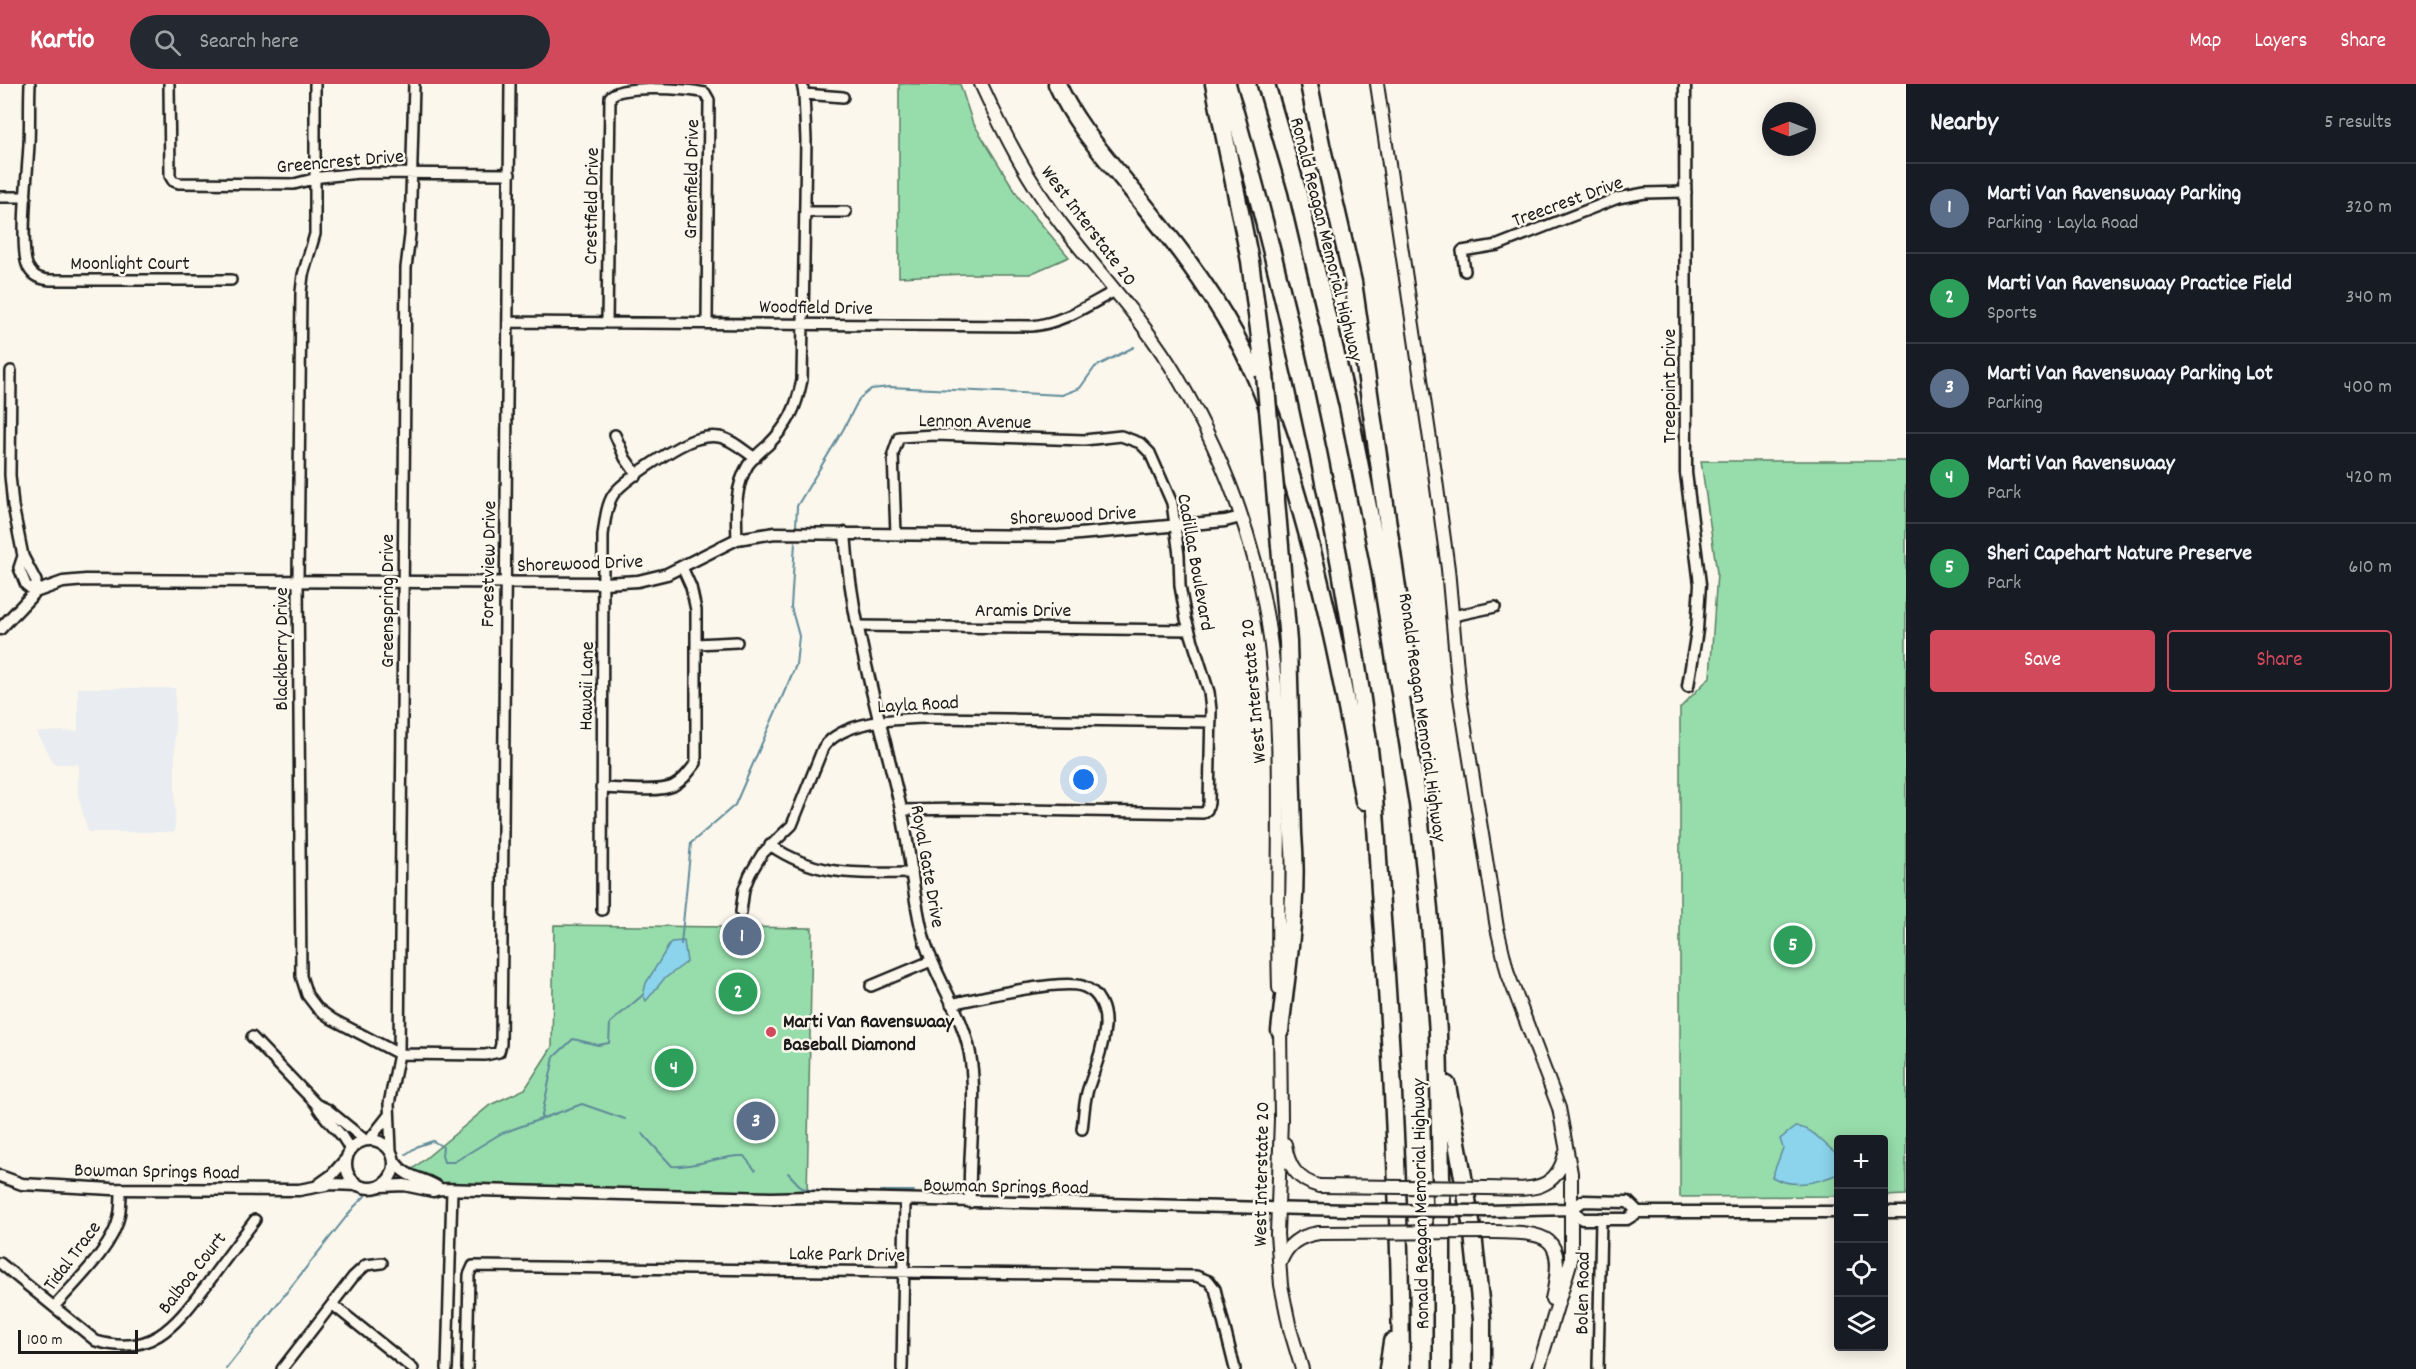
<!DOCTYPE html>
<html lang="en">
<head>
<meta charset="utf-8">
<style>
	body { margin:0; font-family:Dekko,sans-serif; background:#242831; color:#f1f3f6 }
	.controls { position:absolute; right:18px; bottom:18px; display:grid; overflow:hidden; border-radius:6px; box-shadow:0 3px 15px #0003 }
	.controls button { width:54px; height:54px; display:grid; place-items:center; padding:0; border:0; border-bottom:2px solid #363941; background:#171b24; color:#f1f3f6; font:30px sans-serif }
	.compass { position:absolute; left:1762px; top:18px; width:54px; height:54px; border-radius:50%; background:#171b24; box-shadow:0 3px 15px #0003; rotate:270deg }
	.scale { position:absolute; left:18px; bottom:15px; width:120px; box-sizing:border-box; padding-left:6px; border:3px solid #1c1c1c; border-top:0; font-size:16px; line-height:21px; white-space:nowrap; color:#1c1c1c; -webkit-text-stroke:4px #fbf7ec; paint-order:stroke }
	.you { position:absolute; left:1084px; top:696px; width:21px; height:21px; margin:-15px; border:4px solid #fff; border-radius:50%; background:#1a73e8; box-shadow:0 0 0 9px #1a73e833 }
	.badge { display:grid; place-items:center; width:39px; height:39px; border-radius:50%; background:#d1495b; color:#fff; font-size:20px; font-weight:700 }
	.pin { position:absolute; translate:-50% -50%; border:3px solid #fff; box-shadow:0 2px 6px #0006 }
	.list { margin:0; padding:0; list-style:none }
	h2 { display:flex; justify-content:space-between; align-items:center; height:78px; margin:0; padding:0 24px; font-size:26px }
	h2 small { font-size:20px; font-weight:400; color:#9ea1a6 }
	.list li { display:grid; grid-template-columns:39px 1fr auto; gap:18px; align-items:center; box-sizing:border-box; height:90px; padding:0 24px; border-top:2px solid #363941 }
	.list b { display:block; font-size:22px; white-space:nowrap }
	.list p { margin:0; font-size:20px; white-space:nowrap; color:#9ea1a6 }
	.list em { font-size:20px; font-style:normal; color:#9ea1a6 }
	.actions { display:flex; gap:12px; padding:18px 24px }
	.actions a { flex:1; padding:14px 0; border:2px solid #d1495b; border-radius:6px; text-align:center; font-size:21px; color:#d1495b }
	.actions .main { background:#d1495b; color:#fff }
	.icon { flex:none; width:33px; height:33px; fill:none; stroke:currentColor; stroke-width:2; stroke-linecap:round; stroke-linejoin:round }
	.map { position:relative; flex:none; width:1906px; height:1285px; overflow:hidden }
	header { display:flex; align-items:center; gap:36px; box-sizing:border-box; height:84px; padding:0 30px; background:#d1495b; color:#fff }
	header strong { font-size:28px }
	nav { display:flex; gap:33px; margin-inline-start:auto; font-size:21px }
	.search { width:420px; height:54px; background:#242831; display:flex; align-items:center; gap:15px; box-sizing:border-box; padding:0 21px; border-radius:33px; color:#9ea1a6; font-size:22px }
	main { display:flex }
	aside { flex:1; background:#171b24 }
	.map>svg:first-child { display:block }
</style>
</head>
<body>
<header>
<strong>Kartio</strong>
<div class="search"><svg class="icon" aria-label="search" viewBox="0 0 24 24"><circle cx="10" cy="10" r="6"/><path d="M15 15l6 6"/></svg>Search here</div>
<nav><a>Map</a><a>Layers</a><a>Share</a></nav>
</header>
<main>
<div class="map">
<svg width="1906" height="1285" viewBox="0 0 1906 1285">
	<rect width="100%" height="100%" fill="#fbf7ec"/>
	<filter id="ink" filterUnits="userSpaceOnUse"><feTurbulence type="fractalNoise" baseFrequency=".0167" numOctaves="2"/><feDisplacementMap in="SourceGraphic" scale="12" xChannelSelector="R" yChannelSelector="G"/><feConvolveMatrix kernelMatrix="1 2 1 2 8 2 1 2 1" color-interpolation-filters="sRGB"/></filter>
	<g filter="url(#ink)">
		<!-- built -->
		<path fill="#e9ecf0" d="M78,604H175V748H88L78,712V680H54L37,648L78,647Z"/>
		<!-- green -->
		<path fill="#97ddab" stroke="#5a7c64" stroke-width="1.5" d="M899,0H960L972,37L1020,115L1069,173L1030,190H965L899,193Z
			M1701,377H1906V1111L1884,1112V1056H1838V1112L1680,1113V624L1710,593L1717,489Z
			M554,841L812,844L807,1113L397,1098L490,1021L525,1005L552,963Z"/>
		<!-- water -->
		<path fill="#8bd4ec" stroke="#5f8a99" stroke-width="1.5" d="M684,857L687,878L664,895L646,917L643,911L646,899L671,858Z
			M1795,1043C1815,1043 1822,1061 1838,1070V1090C1818,1098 1793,1105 1772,1093L1783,1064L1780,1055Z"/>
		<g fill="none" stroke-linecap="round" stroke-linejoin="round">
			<!-- stream -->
			<path stroke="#5f8a99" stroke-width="2" d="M796,442L797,422L843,346L859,315L871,305L889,303L1062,311L1080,304L1095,283L1134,263
				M681,860L691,759L735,721L796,581L799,552L791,523L795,458
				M541,1036L554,973L573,955L598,961L609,959L610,939L644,910
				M642,1049L672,1082C697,1084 719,1071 744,1072L755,1086
				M406,1070L418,1062L433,1057L443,1063L442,1071L444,1078H454L500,1050L582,1020L625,1035
				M788,1089L802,1104L814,1107L846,1108
				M880,1107H914
				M226,1285L354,1123L365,1112"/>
			<defs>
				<path id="minor" d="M30,0C29,20 30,40 29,60C28,84 19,166 28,183C33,193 40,195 50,196H231
					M169,0L170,92L173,97L179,99L294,100L321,93L359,89L510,90
					M315,0V150L303,191L301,208L298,496L301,892L307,911L317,924L332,935L399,970L485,971L499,968L501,960L510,0
					M804,10L843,13
					M0,113H26
					M805,128H846
					M1465,187L1462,167L1498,161L1618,114L1645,109L1686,108
					M508,238L1032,242C1063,239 1088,221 1115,207
					M607,239L610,13C619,0 688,5 705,9L709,16L707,238
					M11,287L10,391L13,422L23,472L36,497L35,508
					M615,351L625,374L637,391
					M896,450L893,370L899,353L935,351L1084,356L1121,352L1140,359L1150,369L1172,419L1179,471L1180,502L1186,535L1209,608L1211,626L1209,719L1207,726L1203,729L965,725L901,726
					M737,455C736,430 734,404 748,381C753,374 761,367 768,361C789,340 796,325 802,296L806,56L804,10L802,0
					M23,472L19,484L26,501L35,508
					M1453,532L1495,523
					M857,542L1189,546
					M696,560L737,558
					M601,704C619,704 657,709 673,702C683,697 689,688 696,679V526L691,503L682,483
					M770,761C818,794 857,789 912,789
					M602,826L603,451C605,438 606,422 613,411C622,397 680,359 697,355C704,353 712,352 719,353C732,355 744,367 755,374
					M741,828L744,805L750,790L762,770L792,741L823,664C843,636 897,635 929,634L1211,638
					M871,902L931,877
					M951,920C978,914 1059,895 1082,902C1100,908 1106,926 1105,943C1103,965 1095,984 1088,1005C1084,1017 1084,1032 1082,1045
					M252,953L316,1020L327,1025L365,1056
					M316,1020C325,1038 343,1047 350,1067
					M370,1055L388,1032
					M391,1067L389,1020L399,970L406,184L410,151L414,0
					M0,1179L96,1257C153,1274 176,1240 208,1199C223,1178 239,1157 255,1136
					M333,1221L413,1285
					M54,1223C74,1199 113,1164 119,1133C121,1124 121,1114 121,1105
					M282,1285L353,1193L366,1181L382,1179
					M447,1285L452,1106
					M467,1285L469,1191L473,1182L1196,1192L1209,1197L1215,1205L1235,1285
					M902,1285L905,1117
					M1598,1285L1601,1134"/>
				<path id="tertiary" d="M1685,0L1686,389L1700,500L1697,546L1688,602
					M845,449C851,543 880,633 901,725C911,768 912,812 924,855C936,897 966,933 971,977C977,1023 968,1071 970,1118
					M0,545L35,508L63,498L86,496L604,499L638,497L667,490L737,455L775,449L1057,452L1225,437L1241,433
					M346 1080a24 24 0 1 1 48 0a24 24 0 1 1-48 0Z
					M394,1077C408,1097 423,1092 440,1105
					M0,1092L22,1100L112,1105L299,1106L331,1100L358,1101
					M318,1101L332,1091L347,1074
					M381,1102L404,1101L433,1107L440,1105L771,1114L807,1113L1350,1126
					M1572,1125L1582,1135H1627L1638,1128H1838
					M1572,1125L1583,1117L1628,1118L1638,1128
					M1486,1127L1572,1125
					M1884,1128H1906"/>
				<path id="secondary" d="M981,0C1004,50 1028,97 1062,141C1101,192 1146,239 1178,294C1221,368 1253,450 1267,534C1287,656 1275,781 1279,904
					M1377,0L1435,389L1448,485L1459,607L1497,844L1508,890L1559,1024L1571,1089V1176L1538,1285
					M1280,939L1281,1035L1277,1150L1281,1201L1290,1245L1302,1285
					M1285,1060C1288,1082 1297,1096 1319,1102
					M1486,1104C1521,1104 1555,1113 1565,1070
					M1487,1148C1545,1149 1568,1147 1552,1215
					M1280,1179C1287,1160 1299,1152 1319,1149"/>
				<path id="motorway" d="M1057,0C1074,38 1101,68 1127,100C1166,148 1206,197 1235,251C1263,302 1281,357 1297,412C1326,512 1346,614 1364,717
					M1214,0L1250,177L1265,291
					M1227,0C1289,219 1339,439 1369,665C1376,716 1377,769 1381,821C1393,976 1400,1130 1401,1285
					M1266,0L1297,106L1348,322L1380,484L1418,720L1429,825L1438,949L1442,1143V1285
					M1309,0L1321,60L1353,198L1407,573L1409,606
					M1280,462L1288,558L1293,750C1299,816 1287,882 1280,947
					M1447,1001L1473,1150L1482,1235V1285
					M1388,1285L1392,1258"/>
			</defs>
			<!-- minor casing -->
			<use href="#minor" stroke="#1c1c1c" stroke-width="14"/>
			<!-- tertiary casing -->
			<use href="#tertiary" stroke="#1c1c1c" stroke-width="15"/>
			<!-- secondary casing -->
			<use href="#secondary" stroke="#1c1c1c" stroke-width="16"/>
			<!-- motorway casing -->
			<use href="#motorway" stroke="#1c1c1c" stroke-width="21"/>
			<!-- minor -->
			<use href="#minor" stroke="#fbf7ec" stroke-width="9"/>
			<!-- tertiary -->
			<use href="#tertiary" stroke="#fbf7ec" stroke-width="10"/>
			<!-- secondary -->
			<use href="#secondary" stroke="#fbf7ec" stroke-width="12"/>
			<!-- motorway -->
			<use href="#motorway" stroke="#fbf7ec" stroke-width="16"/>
			<defs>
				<path id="tertiary-bridge" d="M1350,1126L1486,1127"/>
				<path id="secondary-bridge" d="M1319,1102L1486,1104
					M1319,1149L1487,1148"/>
				<path id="motorway-bridge" d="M1265,291L1280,462"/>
			</defs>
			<!-- tertiary-bridge casing -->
			<use href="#tertiary-bridge" stroke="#1c1c1c" stroke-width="15" stroke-linecap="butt"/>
			<!-- secondary-bridge casing -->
			<use href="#secondary-bridge" stroke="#1c1c1c" stroke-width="16" stroke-linecap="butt"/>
			<!-- motorway-bridge casing -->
			<use href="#motorway-bridge" stroke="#1c1c1c" stroke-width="21" stroke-linecap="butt"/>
			<!-- tertiary-bridge -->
			<use href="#tertiary-bridge" stroke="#fbf7ec" stroke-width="10"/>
			<!-- secondary-bridge -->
			<use href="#secondary-bridge" stroke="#fbf7ec" stroke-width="12"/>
			<!-- motorway-bridge -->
			<use href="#motorway-bridge" stroke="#fbf7ec" stroke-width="16"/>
		</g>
	</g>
	<!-- markers -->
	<circle fill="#d1495b" stroke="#fbf7ec" stroke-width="2" cx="771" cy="948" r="6"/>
	<g text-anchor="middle" stroke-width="5" stroke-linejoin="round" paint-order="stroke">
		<!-- street labels -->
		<g font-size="20" fill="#1c1c1c" stroke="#fbf7ec">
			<text transform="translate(340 76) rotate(-5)" y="7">Greencrest Drive</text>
			<text transform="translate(690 95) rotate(-89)" y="7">Greenfield Drive</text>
			<text transform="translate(1567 116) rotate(-20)" y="7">Treecrest Drive</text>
			<text transform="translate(590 122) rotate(-89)" y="7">Crestfield Drive</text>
			<text transform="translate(1090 141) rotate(53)" y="7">West Interstate 20</text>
			<text transform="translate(1328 155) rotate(76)" y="7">Ronald Reagan Memorial Highway</text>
			<text x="130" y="185">Moonlight Court</text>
			<text transform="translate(816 222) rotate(1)" y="7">Woodfield Drive</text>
			<text transform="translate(1668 302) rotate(-90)" y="7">Treepoint Drive</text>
			<text transform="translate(975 336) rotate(1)" y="7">Lennon Avenue</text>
			<text transform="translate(1073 430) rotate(-3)" y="7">Shorewood Drive</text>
			<text transform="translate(580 478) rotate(-2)" y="7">Shorewood Drive</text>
			<text transform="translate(1197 478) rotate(80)" y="7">Cadillac Boulevard</text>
			<text transform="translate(487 480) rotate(-89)" y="7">Forestview Drive</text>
			<text transform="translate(386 517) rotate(-90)" y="7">Greenspring Drive</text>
			<text x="1023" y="532">Aramis Drive</text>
			<text transform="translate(280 565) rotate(-90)" y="7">Blackberry Drive</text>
			<text transform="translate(585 602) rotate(-89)" y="7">Hawaii Lane</text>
			<text transform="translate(1252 607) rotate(-95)" y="7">West Interstate 20</text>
			<text transform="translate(918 619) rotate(-3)" y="7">Layla Road</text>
			<text transform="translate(1424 633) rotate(82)" y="7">Ronald Reagan Memorial Highway</text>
			<text transform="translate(929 782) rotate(80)" y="7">Royal Gate Drive</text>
			<text transform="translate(157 1086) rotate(1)" y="7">Bowman Springs Road</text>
			<text transform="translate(1260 1090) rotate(-89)" y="7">West Interstate 20</text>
			<text transform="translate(1006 1101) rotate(1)" y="7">Bowman Springs Road</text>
			<text transform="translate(1419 1120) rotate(-91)" y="7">Ronald Reagan Memorial Highway</text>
			<text transform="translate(847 1169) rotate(1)" y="7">Lake Park Drive</text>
			<text transform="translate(71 1171) rotate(-53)" y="7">Tidal Trace</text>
			<text transform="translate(191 1188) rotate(-52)" y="7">Balboa Court</text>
			<text transform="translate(1581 1209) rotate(-89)" y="7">Bolen Road</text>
		</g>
		<!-- poi labels -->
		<g font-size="20" font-weight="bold" fill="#1c1c1c" stroke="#fbf7ec" text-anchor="start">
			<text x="783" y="943">Marti Van Ravenswaay<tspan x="783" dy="23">Baseball Diamond</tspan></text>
		</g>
	</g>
</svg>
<div class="controls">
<button>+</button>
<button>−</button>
<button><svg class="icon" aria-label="locate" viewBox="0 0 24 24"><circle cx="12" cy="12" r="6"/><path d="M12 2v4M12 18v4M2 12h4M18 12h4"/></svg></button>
<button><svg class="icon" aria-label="layers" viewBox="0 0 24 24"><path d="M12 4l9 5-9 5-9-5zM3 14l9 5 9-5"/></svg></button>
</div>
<svg class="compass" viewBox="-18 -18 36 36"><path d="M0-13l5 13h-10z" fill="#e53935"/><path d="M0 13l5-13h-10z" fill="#9ea1a6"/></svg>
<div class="scale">100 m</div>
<div class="you"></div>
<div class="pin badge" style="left:742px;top:852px;background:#5c6f8a">1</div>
<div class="pin badge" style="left:738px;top:908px;background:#2e9e5b">2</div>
<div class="pin badge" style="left:756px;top:1037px;background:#5c6f8a">3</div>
<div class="pin badge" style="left:674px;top:984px;background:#2e9e5b">4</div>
<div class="pin badge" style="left:1793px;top:861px;background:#2e9e5b">5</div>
</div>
<aside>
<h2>Nearby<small>5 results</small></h2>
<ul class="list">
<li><span class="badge" style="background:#5c6f8a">1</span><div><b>Marti Van Ravenswaay Parking</b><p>Parking · Layla Road</p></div><em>320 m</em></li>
<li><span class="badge" style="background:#2e9e5b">2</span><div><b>Marti Van Ravenswaay Practice Field</b><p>Sports</p></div><em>340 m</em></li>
<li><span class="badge" style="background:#5c6f8a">3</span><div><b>Marti Van Ravenswaay Parking Lot</b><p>Parking</p></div><em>400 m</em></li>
<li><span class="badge" style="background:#2e9e5b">4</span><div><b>Marti Van Ravenswaay</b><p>Park</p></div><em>420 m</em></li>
<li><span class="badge" style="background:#2e9e5b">5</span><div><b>Sheri Capehart Nature Preserve</b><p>Park</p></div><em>610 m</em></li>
</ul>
<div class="actions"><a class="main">Save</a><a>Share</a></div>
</aside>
</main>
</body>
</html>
